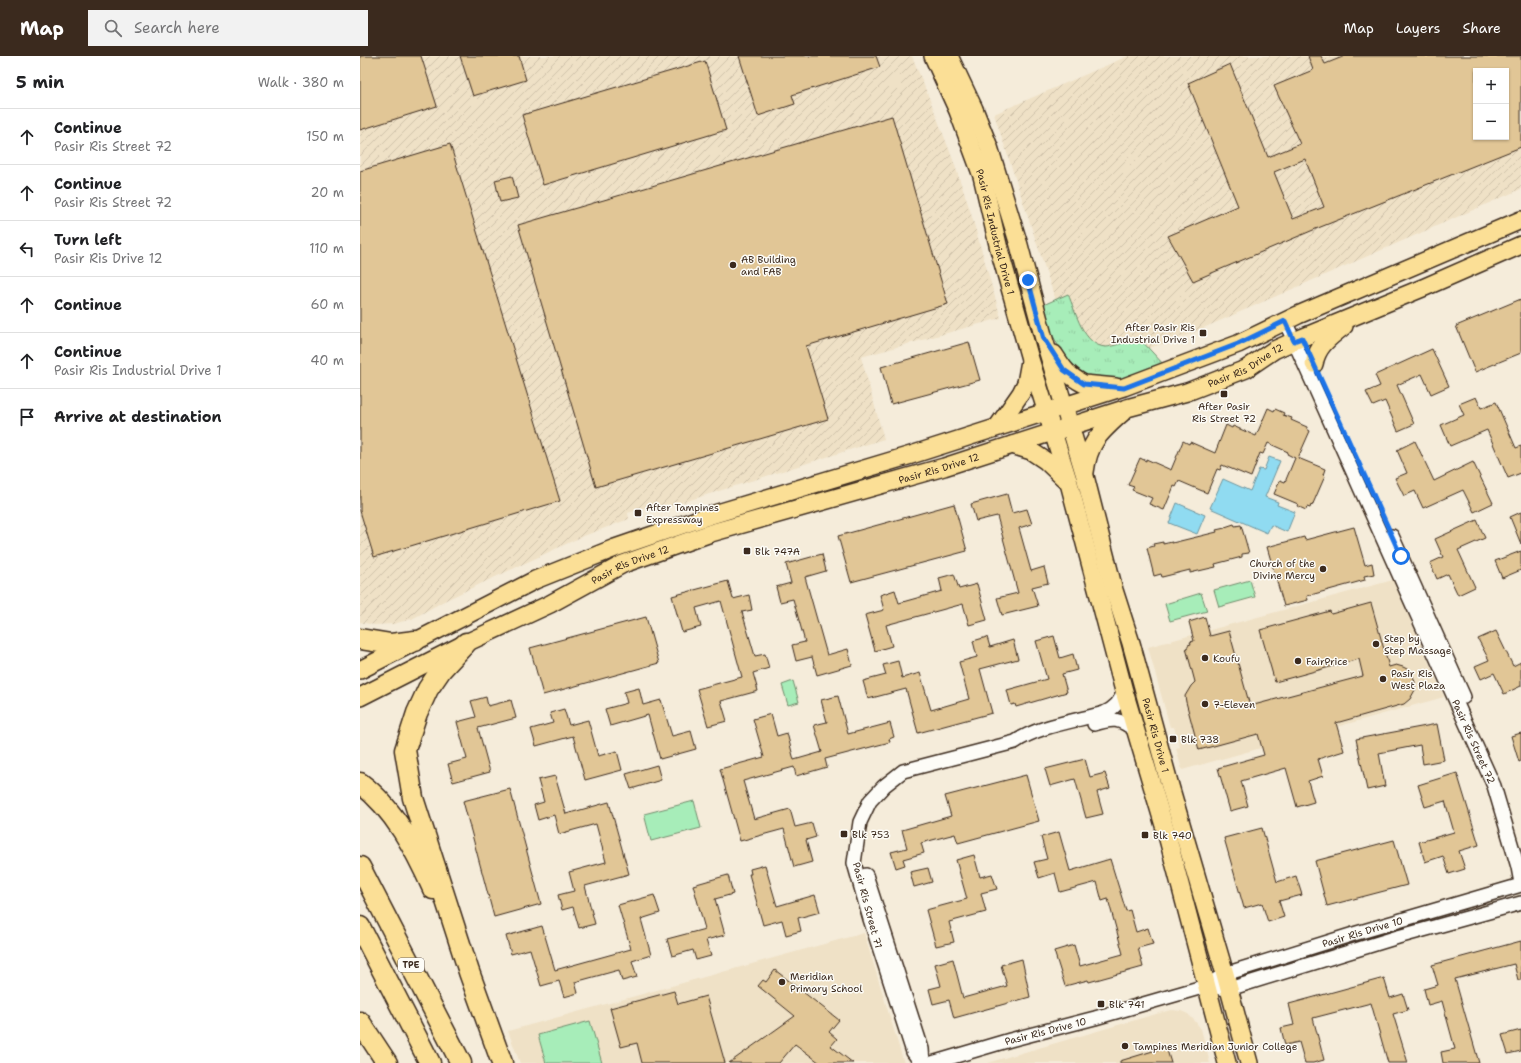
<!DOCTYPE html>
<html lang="en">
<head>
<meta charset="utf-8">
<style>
	body { margin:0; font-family:"Shantell Sans",sans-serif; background:#f2f2f2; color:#202124 }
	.controls { position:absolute; right:12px; top:12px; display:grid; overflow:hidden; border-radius:0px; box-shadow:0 1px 3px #0004 }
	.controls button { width:36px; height:36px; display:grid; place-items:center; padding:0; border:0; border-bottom:1px solid #e0e0e0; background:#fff; color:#202124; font:20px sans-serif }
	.stop { position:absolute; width:12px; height:12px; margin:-9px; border:3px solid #1a73e8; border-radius:50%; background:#fff }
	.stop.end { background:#1a73e8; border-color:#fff; box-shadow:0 1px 4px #0008 }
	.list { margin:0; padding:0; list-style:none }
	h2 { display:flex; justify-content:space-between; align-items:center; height:52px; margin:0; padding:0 16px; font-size:17px }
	h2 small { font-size:13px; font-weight:400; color:#757577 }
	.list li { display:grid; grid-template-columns:26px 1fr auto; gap:12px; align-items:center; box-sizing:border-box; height:56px; padding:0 16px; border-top:1px solid #e0e0e0 }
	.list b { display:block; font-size:15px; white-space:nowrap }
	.list p { margin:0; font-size:13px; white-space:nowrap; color:#757577 }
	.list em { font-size:13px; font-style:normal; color:#757577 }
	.icon { flex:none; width:22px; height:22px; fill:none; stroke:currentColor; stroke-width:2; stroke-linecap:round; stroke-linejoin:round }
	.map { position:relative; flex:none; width:1161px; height:1007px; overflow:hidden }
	header { display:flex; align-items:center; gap:24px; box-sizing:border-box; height:56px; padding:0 20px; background:#3b2a1e; color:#fff }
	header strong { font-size:19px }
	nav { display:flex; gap:22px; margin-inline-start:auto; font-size:14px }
	.search { width:280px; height:36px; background:#f2f2f2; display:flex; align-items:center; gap:10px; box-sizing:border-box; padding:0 14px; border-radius:0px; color:#757577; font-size:15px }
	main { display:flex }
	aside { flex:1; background:#fff }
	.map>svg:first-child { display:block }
</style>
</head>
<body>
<header>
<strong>Map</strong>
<div class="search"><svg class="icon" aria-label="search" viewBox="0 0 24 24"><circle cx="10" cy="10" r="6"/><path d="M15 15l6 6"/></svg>Search here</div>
<nav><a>Map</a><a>Layers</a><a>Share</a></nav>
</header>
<main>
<aside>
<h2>5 min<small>Walk · 380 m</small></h2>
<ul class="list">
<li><svg class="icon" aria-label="ahead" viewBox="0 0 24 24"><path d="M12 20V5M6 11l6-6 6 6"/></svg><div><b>Continue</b><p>Pasir Ris Street 72</p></div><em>150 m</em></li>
<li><svg class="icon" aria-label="ahead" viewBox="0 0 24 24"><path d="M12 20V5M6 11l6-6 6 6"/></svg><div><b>Continue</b><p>Pasir Ris Street 72</p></div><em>20 m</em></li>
<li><svg class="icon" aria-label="left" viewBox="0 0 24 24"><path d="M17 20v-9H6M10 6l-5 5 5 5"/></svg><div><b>Turn left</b><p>Pasir Ris Drive 12</p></div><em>110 m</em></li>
<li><svg class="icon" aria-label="ahead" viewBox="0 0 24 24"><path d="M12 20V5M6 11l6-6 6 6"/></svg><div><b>Continue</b></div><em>60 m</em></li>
<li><svg class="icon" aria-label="ahead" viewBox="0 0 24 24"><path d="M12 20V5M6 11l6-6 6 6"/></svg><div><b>Continue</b><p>Pasir Ris Industrial Drive 1</p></div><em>40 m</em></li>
<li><svg class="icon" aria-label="arrive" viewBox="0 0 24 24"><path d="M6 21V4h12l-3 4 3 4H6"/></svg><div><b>Arrive at destination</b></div></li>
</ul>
</aside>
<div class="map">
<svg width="1161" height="1007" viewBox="0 0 1161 1007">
	<defs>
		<pattern id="industrial-furrows" width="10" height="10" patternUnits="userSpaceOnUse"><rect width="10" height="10" fill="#efe1c6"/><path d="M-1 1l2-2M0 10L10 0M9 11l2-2" fill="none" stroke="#cec1aa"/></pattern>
		<pattern id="grass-tufts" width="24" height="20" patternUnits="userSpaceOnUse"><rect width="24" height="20" fill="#a7edb9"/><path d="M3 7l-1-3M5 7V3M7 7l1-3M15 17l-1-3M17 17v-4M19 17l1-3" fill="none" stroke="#91cb9f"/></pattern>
	</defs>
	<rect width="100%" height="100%" fill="#f5ecda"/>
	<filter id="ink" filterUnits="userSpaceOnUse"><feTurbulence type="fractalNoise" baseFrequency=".025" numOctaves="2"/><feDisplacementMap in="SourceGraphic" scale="8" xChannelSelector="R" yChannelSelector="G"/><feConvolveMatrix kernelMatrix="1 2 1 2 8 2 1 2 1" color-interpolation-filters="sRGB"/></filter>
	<g filter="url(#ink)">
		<!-- built -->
		<path fill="#efe1c6" d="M1033,524L1084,641L822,714L816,692L820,691L814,671H810L788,591Z
			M504,877L544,1007H160L148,975Z
			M812,954L821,955L828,958L835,965L841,973L850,1007H627L803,956Z"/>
		<!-- industrial -->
		<path fill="url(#industrial-furrows)" fill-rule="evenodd" d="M0,0H552L572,49L592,101L610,154L641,262L501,301L524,383L292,456L289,450L268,457L269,463L221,481L86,544L52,563L33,568L14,569L0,566Z
			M768,0H1161V133L825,280L748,306L709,285L634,58ZM1116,15H1146V81H1116Z"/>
		<!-- grass -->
		<path fill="url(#grass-tufts)" stroke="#718c6c" d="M708,238C716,256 723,290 746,291C752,291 771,284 779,282L805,310L759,328L728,326L710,312L690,274L681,250Z"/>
		<!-- green -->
		<path fill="#a7edb9" stroke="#718c6c" d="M890,524L895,541L859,551L854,534Z
			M841,537L847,555L810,565L805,548Z
			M433,625L439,646L428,649L422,629Z
			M334,745L341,772L291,785L284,758Z
			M230,965L242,1007H186L178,979Z"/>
		<!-- water -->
		<path fill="#90dbf1" stroke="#6e949d" d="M909,401L920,405L905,441L918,446L917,449L935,456L927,476L911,469L907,477L850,452L863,423L890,435L899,413L904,414Z
			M817,447L845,459L837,478L809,467Z"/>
		<!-- building -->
		<path fill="#e1c696" stroke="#3b2a1e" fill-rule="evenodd" d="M0,0H61L77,50L0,74Z
			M100,0H159L166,24L113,40Z
			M379,0H516L520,11L432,39L435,48L398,60Z
			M948,0H961L965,8L985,0H1161V91L958,172L833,225L808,180L878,150L828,27L870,8L908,101L940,88L914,30L953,14ZM1116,15H1146V81H1116ZM945,103L964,151L933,163L914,116Z
			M345,5L366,74L183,129L162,59Z
			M532,60L588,248L446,290L468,363L236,431L158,169Z
			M90,88L200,445L14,501L0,455V115Z
			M152,120L158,142L140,146L135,124Z
			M1161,243V297L1115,316L1096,270Z
			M609,286L620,324L531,348L521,311Z
			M1072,293L1089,330L1071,338L1062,318L1037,329L1054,368L1038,375L1025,345L1013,350L1006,336L1020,330L1015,319Z
			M1116,341L1121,352L1136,346L1156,392L1161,390V417L1148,422L1127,374L1090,390L1081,369L1104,359L1099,348Z
			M908,352L914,355L915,353L924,357L923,359L932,362L931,364L947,371V373L950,375L938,402L965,413L963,419L965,420L952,450L951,449L950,452L947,451L946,454L937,450L938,448L914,438L920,424L925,426L935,402L927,398L928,396L908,387L903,398L900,397L891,421L862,409L860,414L857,413L847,437L819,425L816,431L814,430L804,454L789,448L792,442L772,434L774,431L768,429L780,402L786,405V403L811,414L823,385L829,388L830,386L855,397L866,369L872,372L873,370L896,380Z
			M1055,385L1074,425L1113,406L1133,447L1114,456L1103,434L1063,452L1055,435L1044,440L1035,422L1047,417L1037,394Z
			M647,438L652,457L667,453L672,468L659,472L671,515L684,511L688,527L672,531L678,550L642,559L637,542L658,537L637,460L616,465L611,448Z
			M594,448L607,495L491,526L478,480Z
			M1161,456V488L1150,461Z
			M1117,464L1125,482L1098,494L1115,531L1098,539L1088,518L1077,523L1070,507L1083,501L1075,483Z
			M874,468L875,470L881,469L889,497L882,498V501L855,508L856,511L847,513L830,517V514L802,521L801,518L794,520L787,492L794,490L793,488L803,486V488L812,486V487L857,476L856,474L865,472V471Z
			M994,471L1005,509L1012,507L1014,518L1004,520L1005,524L947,540L948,544L924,550L907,491L944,481L945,484Z
			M1161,495V514L1142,522L1135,505Z
			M462,498L466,515L445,521L467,599L488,593L492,609L457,619L452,601L436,605L432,589L445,586L433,543L420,546L416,531L431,527L426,508Z
			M594,518L599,533L617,528L627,564L609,569L603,548L526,569L532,590L515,595L505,559L524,554L520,539L535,534L539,547L582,535L579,522Z
			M368,525L373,543L389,539L392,554L382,556L395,600L405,598L409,612L393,617L398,635L361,645L367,665L348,670L337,633L382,621L361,545L336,552L341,571L322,576L312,540Z
			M1011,547L1029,611L1036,609L1043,611L1049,614L1053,620L1055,626V634L1050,643L1044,648L976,667L984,695L958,703L963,720L948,725L954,746L937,751L926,712L881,725L888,750L870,755L858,712L904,699L898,678L839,694L826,646L825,640L831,630L835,626L826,592L828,591V589L831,588L830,586L834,585L829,566L845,561L850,580L869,575L890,650L1003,620L999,603L915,626L900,574L970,555L971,558Z
			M286,561L299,607L183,639L170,592Z
			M1136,575L1153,610L1161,606V630L1144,638L1134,617L1121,623L1115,610L1129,604L1118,583Z
			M694,580L700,602L713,598L717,614L702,618L707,636L656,651L655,648L651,649L647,634L687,623L676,585Z
			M627,581L630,591L653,584L658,603L620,613L632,657L558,677L546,633L508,643L503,625L526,619L523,609L538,605L542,622L560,617L571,654L609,643L599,606L617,601L613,585Z
			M279,632L283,649L301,644L312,680L331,675L336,693L300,703L288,659L250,670L245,653L267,647L264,636Z
			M478,640L488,678L530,667L534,681L529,683L530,686L465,703L467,711L436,720L434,711L383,725L394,763L430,753L435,771L452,767L456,781L446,784L452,806L434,811L424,773L380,785L360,713L404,701L393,663L411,658L417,680L427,677L434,704L462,696L454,669L467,666L461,644Z
			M126,641L128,650L151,644L156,662L118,672L130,716L93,726L88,708L107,703L97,666L116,661L111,645Z
			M204,653L209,669L228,664L238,700L257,695L262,714L225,724L213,680L176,690L171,673L193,667L190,657Z
			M1077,668L1084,704L1063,708L1060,689L1019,697L1025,730L1007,734L996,683Z
			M1161,677V705L1159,706L1151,680Z
			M725,703L730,721L745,717L750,732L737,736L743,758L726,762L715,723L690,730L685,713Z
			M297,709L301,724L271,733L266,718Z
			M1097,717L1119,789L1099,795L1105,813L1089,818L1083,800L1065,806L1059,786L1094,776L1085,745L1065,751L1058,729Z
			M666,719L679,765L598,787L595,778L561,787L564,797L543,803L545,809L536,812L531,796L547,792L542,774L591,760L585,740Z
			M195,720L206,758L249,746L269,818L225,830L235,868L219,872L213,851L202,854L198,839L214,835L209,816L246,806L236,768L199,778L194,759L178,764L174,749L184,746L178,724Z
			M150,733L181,848L134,861L103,745Z
			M902,772L917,826L936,820L942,839L919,845L924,861L908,866L902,847L884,852L864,782Z
			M699,776L710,815L750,803L766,855L770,854L776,876L788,872L793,888L778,892L783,911L729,926L728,924L705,930L694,895L714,889L720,910L763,898L748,843L742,845L737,826L700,836L695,817L679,822L674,806L687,803L681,781Z
			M1034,784L1047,829L967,850L955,805Z
			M614,799L620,821L632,818L637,833L621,837L626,856L589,866L594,886L576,890L566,854L607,843L596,804Z
			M405,809L417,850L455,839L460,856L438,862L441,875L426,879L422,864L403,869L389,818H391L390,813Z
			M568,812L572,826L554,831L550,816Z
			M368,819L373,838L355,843L365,879L346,884L351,900L336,904L333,894L312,900L307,883L345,873L333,829Z
			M294,839L300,857L281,863L291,899L272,905L277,921L262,925L259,914L215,926L218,937L204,941L199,925L181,930L170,893L151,898L146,880L182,870L195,914L271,893L258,849Z
			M1161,885V924H1158L1154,908L1095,923L1119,1007H1083L1081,996L1095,993L1082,945L1068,949L1064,933L1078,929L1072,909Z
			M593,903L603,942L647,930L641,909L662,903L670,941L594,962L589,944L573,948L569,933L581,930L575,908Z
			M415,914L479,964L469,976L477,983L471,990L493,1007H460L435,988L419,1007H369L435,960L398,930L403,924L406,926Z
			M1024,922L1030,942L1043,938L1048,954L1033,958L1048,1007H1028L1011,947L953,962L964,1004L953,1007H945L939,986L925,989L921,972L934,969L929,948Z
			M314,935L318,948L346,940L365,1007H282L277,987L261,991L250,952Z
			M1161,974V995L1148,998L1142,979Z
			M806,991L811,1007H760V1005Z"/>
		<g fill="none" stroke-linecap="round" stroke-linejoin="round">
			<defs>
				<g id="minor">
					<path id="s1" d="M925,265L1134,730L1158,811L1161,827"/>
					<path d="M1032,480L1104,641"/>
					<path d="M734,668C754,662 759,662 776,675"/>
					<path d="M506,819L562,993L563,1007"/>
					<path d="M860,932L869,933L1038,881L1161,847"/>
					<path d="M561,1007L553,996L510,863L494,807L500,766L510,745L524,730L543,715L655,686C678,670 716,665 744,657C755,652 760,646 764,635"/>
					<path id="s2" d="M572,1007L650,984L735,962L846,930L865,918L997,877L1161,829"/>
				</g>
				<g id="major">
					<path id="s3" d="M573,0L598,55L622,120L639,193L670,303L709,427L764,635L808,783L867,1007"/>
					<path id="s4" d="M589,0L614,53L629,91L659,189L684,283L725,420L754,534L771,587L810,730L865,918L889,1007"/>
					<path d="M694,298C703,312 708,320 724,328L756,331"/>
					<path d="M954,308C957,290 970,281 984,270"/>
					<path d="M638,370L661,337L666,327L670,305"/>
					<path d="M652,389L671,395L686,405L708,426"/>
					<path d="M725,416C729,385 740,377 763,356"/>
					<path d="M0,614L175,524L255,492L351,459L551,399L764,331L878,288L938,259L1161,164"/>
					<path id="s5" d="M0,641L106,587L190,548L263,508L351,477L584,411L767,352L827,336L886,313L914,294L934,285L1065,231L1161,189"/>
				</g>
				<path id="highway" d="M0,583L31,588L55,585
					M106,587L81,614L68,633L57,657L45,694L53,742L109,916L142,1007
					M0,727C34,752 56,795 73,833
					M0,811L101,1007
					M0,871L70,1007
					M0,966L27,1007"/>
			</defs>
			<!-- minor casing -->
			<use href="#minor" stroke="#3b2a1e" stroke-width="16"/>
			<!-- major casing -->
			<use href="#major" stroke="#3b2a1e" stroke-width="20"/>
			<!-- highway casing -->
			<use href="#highway" stroke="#3b2a1e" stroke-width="23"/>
			<!-- minor -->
			<use href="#minor" stroke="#fdfcf7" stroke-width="13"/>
			<!-- major -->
			<use href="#major" stroke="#fbdf96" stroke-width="17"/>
			<!-- highway -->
			<use href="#highway" stroke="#fbdf96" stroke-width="20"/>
		</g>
	</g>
	<g fill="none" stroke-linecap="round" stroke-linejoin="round" filter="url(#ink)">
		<!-- route -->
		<path stroke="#1a73e8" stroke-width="5" d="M668,224L684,283L704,314L724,328L764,332L878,288L925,265L934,285L942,282L1041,500"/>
	</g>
	<!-- markers -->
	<g fill="#3b2a1e" stroke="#fdfcf7" stroke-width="1.5">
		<circle cx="373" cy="209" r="4"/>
		<rect x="839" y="273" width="8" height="8" rx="2"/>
		<rect x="860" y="334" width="8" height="8" rx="2"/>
		<rect x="274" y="453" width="8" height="8" rx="2"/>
		<rect x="383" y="491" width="8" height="8" rx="2"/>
		<circle cx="963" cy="513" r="4"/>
		<circle cx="1016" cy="588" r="4"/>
		<circle cx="845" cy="602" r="4"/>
		<circle cx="938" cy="605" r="4"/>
		<circle cx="1023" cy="623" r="4"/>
		<circle cx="845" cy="648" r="4"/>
		<rect x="809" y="679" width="8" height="8" rx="2"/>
		<rect x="480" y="774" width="8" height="8" rx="2"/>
		<rect x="781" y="775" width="8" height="8" rx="2"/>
		<circle cx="422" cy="926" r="4"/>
		<rect x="737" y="944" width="8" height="8" rx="2"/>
		<circle cx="765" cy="990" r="4"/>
	</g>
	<g text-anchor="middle" stroke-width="3" stroke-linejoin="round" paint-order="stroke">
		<!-- shield labels -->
		<rect fill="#fdfcf7" stroke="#75695f" stroke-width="1" x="38" y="902" width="26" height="14" rx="3"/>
		<g font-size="9" font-weight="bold" fill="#3b2a1e">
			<text x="51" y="912">TPE</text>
		</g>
		<!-- street labels -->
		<g font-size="10" fill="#3b2a1e" stroke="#fdfcf7">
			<text dy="4" stroke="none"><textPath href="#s3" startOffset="187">Pasir Ris Industrial Drive 1</textPath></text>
			<text dy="4" stroke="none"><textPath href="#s5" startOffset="949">Pasir Ris Drive 12</textPath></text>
			<text dy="4" stroke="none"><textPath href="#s5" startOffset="625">Pasir Ris Drive 12</textPath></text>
			<text dy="4" stroke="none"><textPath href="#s5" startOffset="301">Pasir Ris Drive 12</textPath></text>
			<text dy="4" stroke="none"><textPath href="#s4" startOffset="711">Pasir Ris Drive 1</textPath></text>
			<text dy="4" stroke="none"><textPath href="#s1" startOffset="461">Pasir Ris Street 72</textPath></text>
			<text transform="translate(508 849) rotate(75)" y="4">Pasir Ris Street 71</text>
			<text dy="4" stroke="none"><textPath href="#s2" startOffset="451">Pasir Ris Drive 10</textPath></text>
			<text dy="4" stroke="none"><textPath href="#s2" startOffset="118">Pasir Ris Drive 10</textPath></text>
		</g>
		<!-- poi labels -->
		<g font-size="10" fill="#3b2a1e" stroke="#fdfcf7" text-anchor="start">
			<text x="381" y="207">AB Building<tspan x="381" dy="12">and FAB</tspan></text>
			<text x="835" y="275" text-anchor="end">After Pasir Ris<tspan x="835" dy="12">Industrial Drive 1</tspan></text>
			<text x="864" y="354" text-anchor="middle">After Pasir<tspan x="864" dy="12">Ris Street 72</tspan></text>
			<text x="286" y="455">After Tampines<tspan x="286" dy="12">Expressway</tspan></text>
			<text x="395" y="499">Blk 747A</text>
			<text x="955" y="511" text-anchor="end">Church of the<tspan x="955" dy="12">Divine Mercy</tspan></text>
			<text x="1024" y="586">Step by<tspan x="1024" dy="12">Step Massage</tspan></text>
			<text x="853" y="606">Koufu</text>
			<text x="946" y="609">FairPrice</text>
			<text x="1031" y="621">Pasir Ris<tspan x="1031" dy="12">West Plaza</tspan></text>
			<text x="853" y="652">7-Eleven</text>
			<text x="821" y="687">Blk 738</text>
			<text x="492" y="782">Blk 753</text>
			<text x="793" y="783">Blk 740</text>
			<text x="430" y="924">Meridian<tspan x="430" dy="12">Primary School</tspan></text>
			<text x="749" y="952">Blk 741</text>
			<text x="773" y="994">Tampines Meridian Junior College</text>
		</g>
	</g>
</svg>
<div class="controls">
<button>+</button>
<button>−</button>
</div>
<div class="stop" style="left:1041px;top:500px"></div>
<div class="stop end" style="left:668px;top:224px"></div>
</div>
</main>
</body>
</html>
